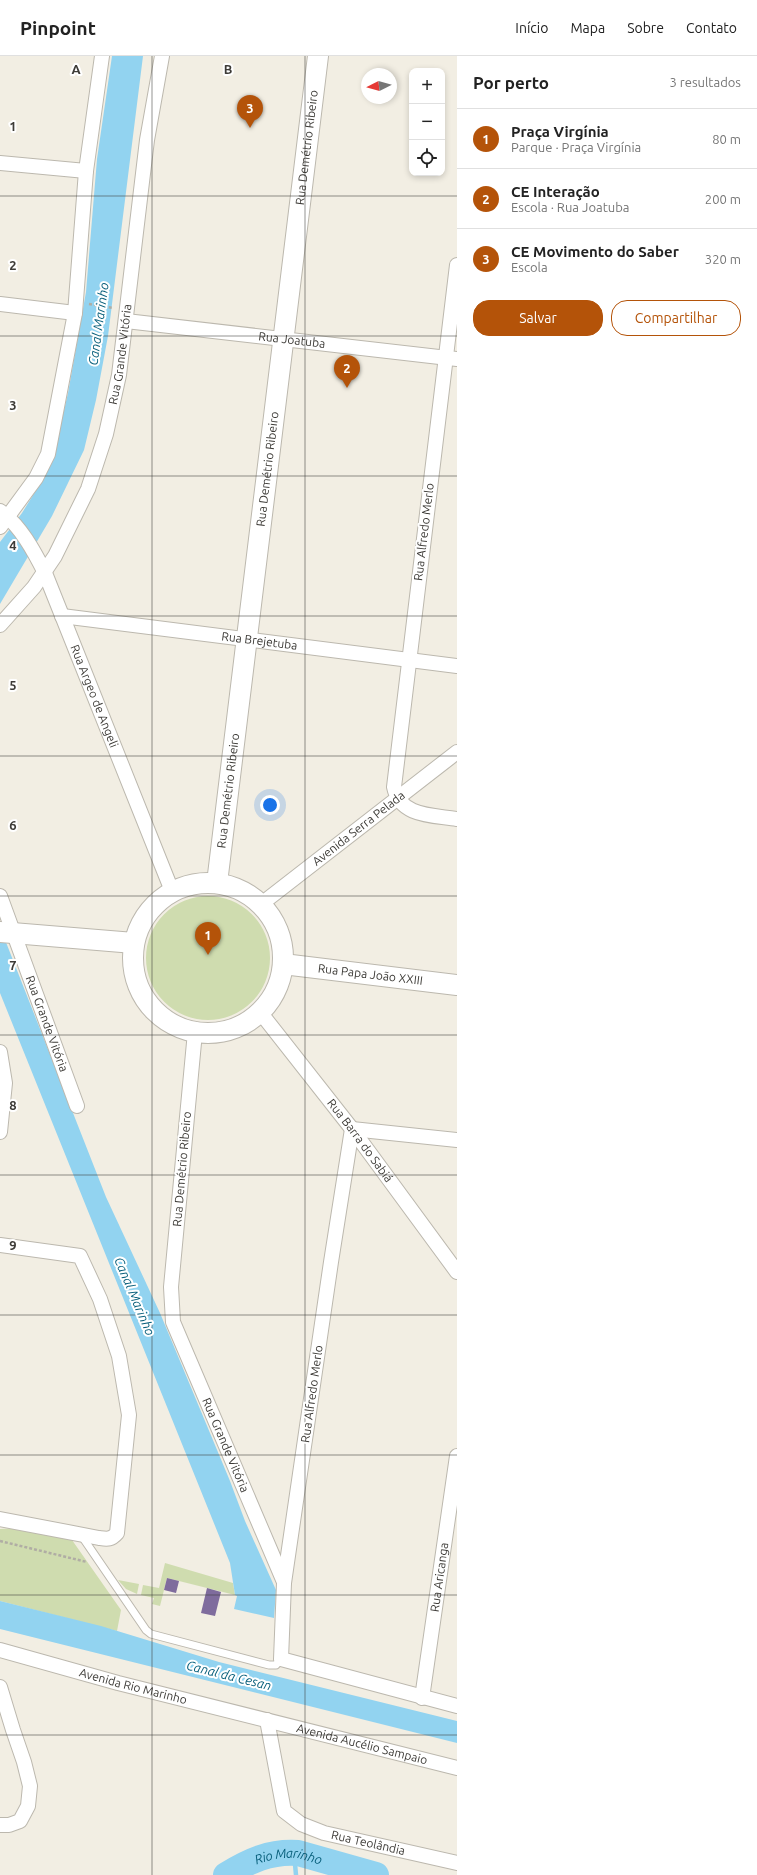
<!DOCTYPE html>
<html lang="pt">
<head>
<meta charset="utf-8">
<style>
	body { margin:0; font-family:Ubuntu,sans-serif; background:#f6f6f6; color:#222 }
	.controls { position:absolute; right:12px; top:12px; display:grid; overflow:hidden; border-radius:8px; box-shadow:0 2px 6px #0003 }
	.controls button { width:36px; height:36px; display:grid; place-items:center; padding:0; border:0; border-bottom:1px solid #e0e0e0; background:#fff; color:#222; font:20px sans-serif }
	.compass { position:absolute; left:361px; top:12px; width:36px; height:36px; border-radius:50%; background:#fff; box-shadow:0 2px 6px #0003; rotate:264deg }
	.you { position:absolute; left:270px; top:749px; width:14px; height:14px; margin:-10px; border:3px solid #fff; border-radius:50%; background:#1a73e8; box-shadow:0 0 0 6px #1a73e833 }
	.badge { display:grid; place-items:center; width:26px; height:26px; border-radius:50%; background:#b45309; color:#fff; font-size:13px; font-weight:700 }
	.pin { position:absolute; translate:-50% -33px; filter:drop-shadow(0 1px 2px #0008) }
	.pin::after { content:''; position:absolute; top:21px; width:14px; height:12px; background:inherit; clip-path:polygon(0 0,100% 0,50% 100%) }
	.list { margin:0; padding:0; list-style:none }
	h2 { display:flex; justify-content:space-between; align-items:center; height:52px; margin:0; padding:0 16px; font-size:17px }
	h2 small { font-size:13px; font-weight:400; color:#767676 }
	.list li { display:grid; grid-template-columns:26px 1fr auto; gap:12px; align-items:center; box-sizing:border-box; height:60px; padding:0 16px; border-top:1px solid #e0e0e0 }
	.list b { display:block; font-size:15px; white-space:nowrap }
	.list p { margin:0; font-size:13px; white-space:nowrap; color:#767676 }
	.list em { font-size:13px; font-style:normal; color:#767676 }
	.actions { display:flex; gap:8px; padding:12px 16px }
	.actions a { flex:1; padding:9px 0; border:1px solid #b45309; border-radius:16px; text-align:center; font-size:14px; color:#b45309 }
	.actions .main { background:#b45309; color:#fff }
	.icon { flex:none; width:22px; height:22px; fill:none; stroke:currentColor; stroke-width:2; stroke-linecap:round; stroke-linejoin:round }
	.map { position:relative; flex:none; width:457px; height:1819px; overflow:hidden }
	header { display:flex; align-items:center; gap:24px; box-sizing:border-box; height:56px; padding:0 20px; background:#fff; border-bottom:1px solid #e0e0e0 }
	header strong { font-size:19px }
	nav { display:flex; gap:22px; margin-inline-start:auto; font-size:14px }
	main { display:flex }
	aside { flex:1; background:#fff }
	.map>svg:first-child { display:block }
</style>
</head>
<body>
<header>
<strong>Pinpoint</strong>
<nav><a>Início</a><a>Mapa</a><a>Sobre</a><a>Contato</a></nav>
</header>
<main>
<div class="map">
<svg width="457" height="1819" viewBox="0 0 457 1819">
	<rect width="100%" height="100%" fill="#f2eee3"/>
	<!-- green -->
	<path fill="#cfdcaf" d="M146 902a62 62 0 1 1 124 0a62 62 0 1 1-124 0Z
		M19,1472L72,1484L121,1554L117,1575L0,1545V1473Z
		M165,1507L233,1527L235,1539L167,1522L160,1550L152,1548L154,1542L141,1539L143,1529L159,1532Z
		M118,1524L139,1528L137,1538L126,1533Z"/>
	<!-- water -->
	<path fill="#92d3f0" d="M112,0H143L108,280L96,344L84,394L52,460L0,548V486L22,457L43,423L53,402L68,337L86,236L97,103Z
		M0,871L106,1141L160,1257L230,1425L245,1465L276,1534L274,1562L234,1553L237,1540L235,1539L230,1507L0,937Z
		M0,1545L101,1570L219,1606L457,1665V1687L0,1573Z"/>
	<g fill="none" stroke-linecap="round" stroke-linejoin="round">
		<!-- stream -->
		<path stroke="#92d3f0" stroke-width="4.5" d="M294,1797L296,1819"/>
		<!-- river -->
		<path stroke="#92d3f0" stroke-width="26" id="s1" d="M226,1819C249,1805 270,1795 298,1797L376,1819"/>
	</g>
	<!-- building -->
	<path fill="#7f6c9d" d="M167,1522L179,1525L176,1537L164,1534Z
		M207,1532L221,1536L215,1560L201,1557Z"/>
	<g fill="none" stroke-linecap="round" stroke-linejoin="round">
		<defs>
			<path id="lane" d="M81,1479L146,1574L151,1578L269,1609H276L281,1603"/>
			<g id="street">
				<path d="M0,107L86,115"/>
				<path d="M457,209L394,731C400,761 432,759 457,763"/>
				<path d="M0,248L75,257"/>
				<path id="s2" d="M126,265L457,303"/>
				<path id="s3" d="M0,455C20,469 34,495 45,517L172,835"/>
				<path d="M0,471L36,422L48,398L75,257L86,115L102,0"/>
				<path id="s4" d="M62,560L457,610"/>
				<path id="s5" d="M0,569L34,531L55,500L88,433L106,378L119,319L147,84L162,0"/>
				<path id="s6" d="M0,840L77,1050"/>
				<path id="s7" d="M260,849L457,696"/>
				<path id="s8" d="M260,956L352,1073L457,1216"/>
				<path id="s9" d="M195,976L171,1231L173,1266L284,1526"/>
				<path d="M0,996L5,1027L0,1076"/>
				<path d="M457,1084L352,1073L331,1206L284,1527L281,1603L457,1650"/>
				<path d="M0,1189L80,1200L100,1243L119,1300L129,1359L117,1477C111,1484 107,1483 99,1482L0,1463"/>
				<path id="s10" d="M0,1594L118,1627L457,1712"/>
				<path d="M0,1631L13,1674L24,1706L30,1730L28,1750L20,1765L9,1769H0"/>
				<path id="s11" d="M422,1642L457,1400"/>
				<path id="s12" d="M267,1664L284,1755L301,1768L324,1777L457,1807"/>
			</g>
			<g id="secondary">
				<circle cx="208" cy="902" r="75"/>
				<path id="s13" d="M217,827L318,0"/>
				<path d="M0,876L134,887"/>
				<path id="s14" d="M283,908L457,929"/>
			</g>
		</defs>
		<!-- lane casing -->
		<use href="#lane" stroke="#bcb8ae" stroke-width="9"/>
		<!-- street casing -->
		<use href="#street" stroke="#bcb8ae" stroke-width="16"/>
		<!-- secondary casing -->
		<use href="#secondary" stroke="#bcb8ae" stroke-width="22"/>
		<!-- path -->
		<path stroke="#b0ada4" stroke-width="2.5" stroke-dasharray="3 2" stroke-linecap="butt" d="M89,248L113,252
			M0,1485L87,1506"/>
		<!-- lane -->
		<use href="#lane" stroke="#fff" stroke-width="7"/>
		<!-- street -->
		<use href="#street" stroke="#fff" stroke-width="14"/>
		<!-- secondary -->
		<use href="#secondary" stroke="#fff" stroke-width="20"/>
	</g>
	<!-- grid -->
	<path fill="none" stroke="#3d3b37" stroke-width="1" stroke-opacity="0.55" d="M152,0V1819M305,0V1819M0,140H457M0,280H457M0,420H457M0,560H457M0,700H457M0,840H457M0,979H457M0,1119H457M0,1259H457M0,1399H457M0,1539H457M0,1679H457"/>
	<g text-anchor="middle" stroke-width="4" stroke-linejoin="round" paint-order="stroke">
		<!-- street labels -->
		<g font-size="12" fill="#3d3b37" stroke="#fff">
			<text dy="4" stroke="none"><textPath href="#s13" startOffset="741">Rua Demétrio Ribeiro</textPath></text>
			<text dy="4" stroke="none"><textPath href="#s2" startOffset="167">Rua Joatuba</textPath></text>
			<text dy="4" stroke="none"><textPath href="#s5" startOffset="302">Rua Grande Vitória</textPath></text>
			<text dy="4" stroke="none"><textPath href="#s13" startOffset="417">Rua Demétrio Ribeiro</textPath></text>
			<text transform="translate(424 476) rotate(-83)" y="4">Rua Alfredo Merlo</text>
			<text dy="4" stroke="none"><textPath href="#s4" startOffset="199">Rua Brejetuba</textPath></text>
			<text dy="4" stroke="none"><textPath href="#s3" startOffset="210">Rua Argeo de Angeli</textPath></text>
			<text dy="4" stroke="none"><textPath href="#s13" startOffset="93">Rua Demétrio Ribeiro</textPath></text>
			<text dy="4" stroke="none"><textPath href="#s7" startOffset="125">Avenida Serra Pelada</textPath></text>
			<text dy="4" stroke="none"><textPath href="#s14" startOffset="88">Rua Papa João XXIII</textPath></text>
			<text dy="4" stroke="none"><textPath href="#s6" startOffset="136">Rua Grande Vitória</textPath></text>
			<text dy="4" stroke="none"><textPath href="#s8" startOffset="163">Rua Barra do Sabiá</textPath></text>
			<text transform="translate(182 1113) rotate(-85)" y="4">Rua Demétrio Ribeiro</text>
			<text transform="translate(312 1338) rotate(-82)" y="4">Rua Alfredo Merlo</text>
			<text dy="4" stroke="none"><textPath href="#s9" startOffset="425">Rua Grande Vitória</textPath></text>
			<text dy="4" stroke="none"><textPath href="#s11" startOffset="122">Rua Aricanga</textPath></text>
			<text dy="4" stroke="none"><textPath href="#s10" startOffset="138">Avenida Rio Marinho</textPath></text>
			<text dy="4" stroke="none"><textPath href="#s10" startOffset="374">Avenida Aucélio Sampaio</textPath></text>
			<text dy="4" stroke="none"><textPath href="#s12" startOffset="184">Rua Teolândia</textPath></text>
		</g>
		<!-- water labels -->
		<g font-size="13" font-style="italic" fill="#085f7b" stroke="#fff">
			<text transform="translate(98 268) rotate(-82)" y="5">Canal Marinho</text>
			<text transform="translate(135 1240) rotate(67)" y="5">Canal Marinho</text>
			<text transform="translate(229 1619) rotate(14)" y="5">Canal da Cesan</text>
			<text dy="5" stroke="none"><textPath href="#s1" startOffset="67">Rio Marinho</textPath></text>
		</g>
	</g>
	<g font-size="13" text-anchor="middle" font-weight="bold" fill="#3d3b37" stroke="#fff" stroke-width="4" stroke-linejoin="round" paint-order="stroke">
		<text x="76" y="18">A</text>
		<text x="228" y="18">B</text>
		<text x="13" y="75">1</text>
		<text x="13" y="214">2</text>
		<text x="13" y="354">3</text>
		<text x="13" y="494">4</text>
		<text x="13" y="634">5</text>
		<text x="13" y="774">6</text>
		<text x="13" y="914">7</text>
		<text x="13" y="1054">8</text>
		<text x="13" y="1194">9</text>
	</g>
</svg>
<div class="controls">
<button>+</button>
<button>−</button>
<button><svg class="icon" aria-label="locate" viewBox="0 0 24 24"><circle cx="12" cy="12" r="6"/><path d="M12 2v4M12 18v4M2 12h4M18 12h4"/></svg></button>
</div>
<svg class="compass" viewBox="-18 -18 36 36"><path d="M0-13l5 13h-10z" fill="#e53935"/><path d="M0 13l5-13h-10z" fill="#767676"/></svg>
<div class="you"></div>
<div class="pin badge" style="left:208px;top:899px">1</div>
<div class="pin badge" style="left:347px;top:332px">2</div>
<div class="pin badge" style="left:250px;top:72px">3</div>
</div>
<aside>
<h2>Por perto<small>3 resultados</small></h2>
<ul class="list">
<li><span class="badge">1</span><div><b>Praça Virgínia</b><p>Parque · Praça Virgínia</p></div><em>80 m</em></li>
<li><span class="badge">2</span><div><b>CE Interação</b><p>Escola · Rua Joatuba</p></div><em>200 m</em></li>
<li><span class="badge">3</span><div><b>CE Movimento do Saber</b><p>Escola</p></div><em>320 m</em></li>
</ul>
<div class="actions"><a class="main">Salvar</a><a>Compartilhar</a></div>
</aside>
</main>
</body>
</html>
